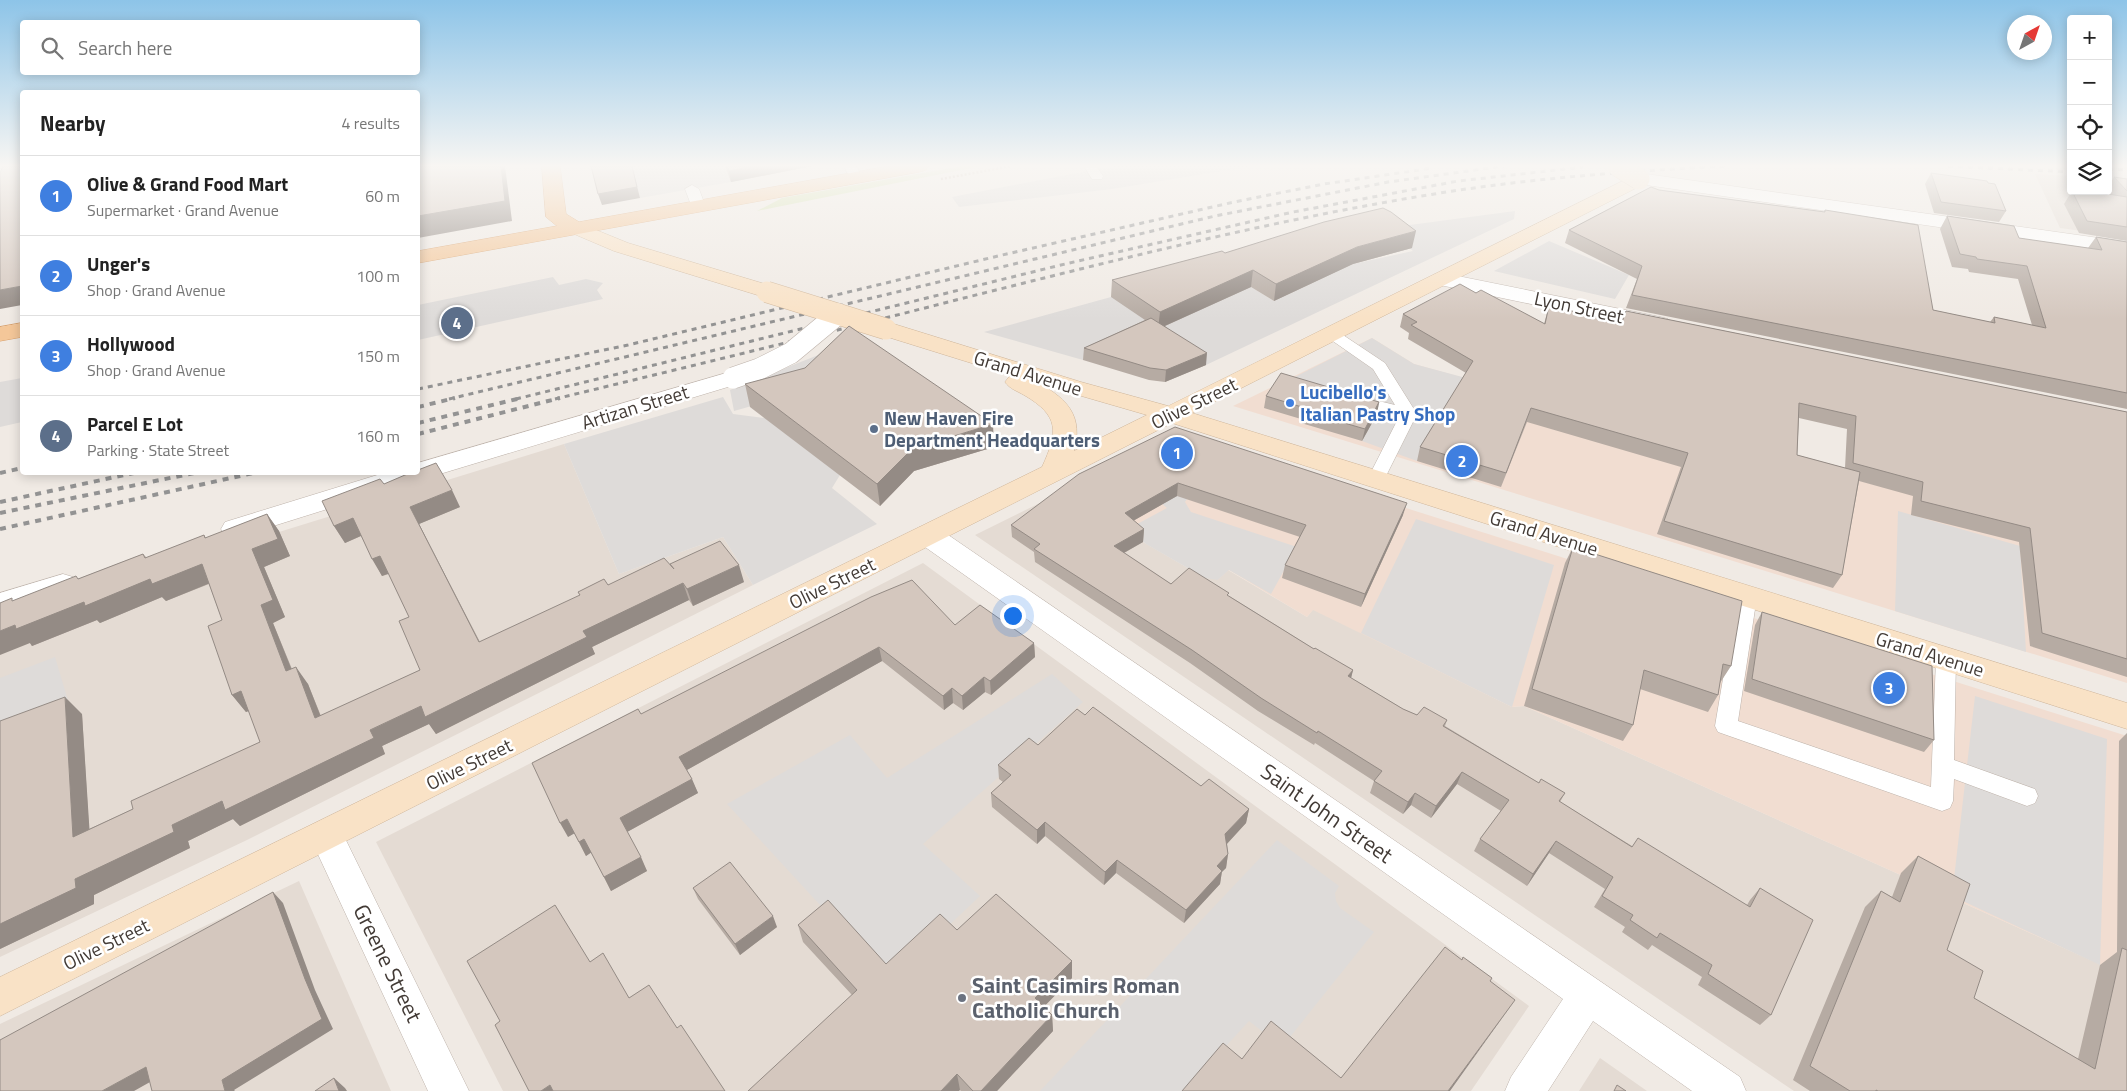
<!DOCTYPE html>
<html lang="en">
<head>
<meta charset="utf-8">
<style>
	body { margin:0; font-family:"Titillium Web",sans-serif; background:#f2f2f2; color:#222 }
	.controls { position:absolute; right:15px; top:15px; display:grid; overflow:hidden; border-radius:5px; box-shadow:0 2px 12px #0003 }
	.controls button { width:45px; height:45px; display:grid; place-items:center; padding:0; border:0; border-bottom:1px solid #e0e0e0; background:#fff; color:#222; font:25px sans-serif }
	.compass { position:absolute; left:2007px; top:15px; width:45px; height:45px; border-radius:50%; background:#fff; box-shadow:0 2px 12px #0003; rotate:40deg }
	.you { position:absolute; left:1012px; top:615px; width:18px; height:18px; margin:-12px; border:4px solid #fff; border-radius:50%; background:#1a73e8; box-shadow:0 0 0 8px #1a73e833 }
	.badge { display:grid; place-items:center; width:32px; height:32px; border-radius:50%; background:#7c3aed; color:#fff; font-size:16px; font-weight:700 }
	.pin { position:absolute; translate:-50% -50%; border:2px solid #fff; box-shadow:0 1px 5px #0006 }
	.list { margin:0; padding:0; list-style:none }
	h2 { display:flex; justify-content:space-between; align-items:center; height:65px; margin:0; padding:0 20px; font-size:21px }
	h2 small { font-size:16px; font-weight:400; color:#767676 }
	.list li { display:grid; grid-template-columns:32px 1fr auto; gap:15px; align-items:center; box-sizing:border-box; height:80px; padding:0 20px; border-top:1px solid #e0e0e0 }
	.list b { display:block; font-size:19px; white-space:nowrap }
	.list p { margin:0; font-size:16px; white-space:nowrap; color:#767676 }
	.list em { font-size:16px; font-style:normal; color:#767676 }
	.icon { flex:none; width:28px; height:28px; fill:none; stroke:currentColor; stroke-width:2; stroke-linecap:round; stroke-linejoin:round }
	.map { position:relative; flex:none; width:2127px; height:1091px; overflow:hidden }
	.search { position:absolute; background:#fff; box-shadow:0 2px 12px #0003; left:20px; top:20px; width:400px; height:55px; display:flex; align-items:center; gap:12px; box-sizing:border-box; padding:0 18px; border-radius:5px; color:#767676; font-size:19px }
	.panel { position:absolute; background:#fff; box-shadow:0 2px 12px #0003; left:20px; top:90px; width:400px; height:385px; border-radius:5px }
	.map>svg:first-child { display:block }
</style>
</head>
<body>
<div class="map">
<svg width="2127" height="1091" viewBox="0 0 2127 1091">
	<rect width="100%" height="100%" fill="#f0eae4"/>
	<!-- residential -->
	<path fill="#e4dbd3" d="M2035,174L2071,176V191H2108V178L2127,179V237L2060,228Z
		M564,444L619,574L723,537L753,585L247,840L0,957V618Z
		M1062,492L1128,529L1143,542L1205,578L1228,570L1307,617L1313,609L1512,707L1524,706L2117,972L2127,1091H1794L975,535Z
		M923,563L1529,1006L1471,1091H503L376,842Z
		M299,881L391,1091H0V1024Z
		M1600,1058L1647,1091H1579Z"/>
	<!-- commercial -->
	<path fill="#f1ddd1" d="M1372,338L1414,364L1851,486L1845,477L1913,495L2127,576V683L1233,406Z
		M1175,435L2127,736L2117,972L1524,706L1512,707L1313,610L1307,617L1229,570L1218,580L1128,530Z"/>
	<!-- green -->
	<path fill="#d5e1b0" d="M962,166H981L757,211L782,198Z"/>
	<!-- parking -->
	<path fill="#dedbd9" d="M632,166H725L731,182L640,198Z
		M1113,166H1253L1112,189L959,207L952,197Z
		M1515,211L1514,219L1206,365L1150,330L1083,360L984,332L1111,297L1251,287L1274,301L1353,264L1413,251L1387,228Z
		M1549,241L1629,275L1615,299L1494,271Z
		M553,277L559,285L586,279L603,283L597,290L603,299L418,340V305Z
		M1372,338L1414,364L1466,378L1417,461L1362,441L1376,414L1279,385Z
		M836,348L805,391L734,411L730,390Z
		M22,378V422L0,427V382Z
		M723,397L733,414L765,418L840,475L832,488L877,524L753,585L723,537L619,574L564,444Z
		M1196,486L1185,502L1191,512L1297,547L1271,594L1229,570L1218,580L1205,578L1146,544L1128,529L1167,508L1150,494Z
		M1898,511L2020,546L2026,652L1895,611Z
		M1416,519L1554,565L1512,707L1361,633Z
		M55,657L69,704L0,733V678Z
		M1052,674L1083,702L923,844L980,896L890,981L727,804L850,735L887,778Z
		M1975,696L2107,739L2100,965L1952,896Z
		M1277,840L1339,886L1335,893L1336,901L1340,908L1374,932L1282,1047L1249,1021L1185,1091H1040Z"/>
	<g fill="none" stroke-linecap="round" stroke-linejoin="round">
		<defs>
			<path id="lane" d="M844,166H856L862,177L861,180H851Z
				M1084,166H1096L1103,176L1102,179H1092Z
				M692,185L699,189L705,205L703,208L698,209L691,205L685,189Z
				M1332,329L1337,331L1385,363L1417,414L1382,484L1376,486L1370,484L1367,480L1399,417L1348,404L1346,400L1348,396L1354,395L1395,405L1373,369L1327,337L1324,334L1327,331Z
				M1747,589L1754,591L1757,596L1738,721L1931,787L1936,659L1939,653L1946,651L1953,653L1956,659L1954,760L2035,789L2038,796L2035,803L2027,806L1954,779L1953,801L1950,808L1942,811L1718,732L1715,726L1737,596L1740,591Z"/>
			<path id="street" d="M1639,173L2127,242V254L1632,183L1630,179L1632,175Z
				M1443,273L1660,317L1668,319L1671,324L1668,329L1660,331L1435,284L1432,279L1435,274Z
				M733,371L741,373L745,378L741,383L420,480L235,538L225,536L221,529L225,522L387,472H418V463Z
				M928,525L938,528L1740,1077L1746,1091H1692L1593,1021L1548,1091H1505L1511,1077L1563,999L918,542L914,535L918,528Z
				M63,574L73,577L77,584L73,591L0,615V593Z
				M326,820L338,824L469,1091H428L309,835L314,824Z"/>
			<path id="secondary" d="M1639,173L1646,175L1648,179L1646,183L1192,413L2127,703V729L1172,423L0,1016V977L1042,467C1058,432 1060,416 1024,395C1017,391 1010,389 1005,382L1009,377L1013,376L878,334L875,329L878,324L886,322L894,324L1081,382L1168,406ZM1040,384L1147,415L1074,451C1083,417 1069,400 1040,384Z
				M574,221L628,243L775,287L778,292L775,297L767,298L614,251L567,231L564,227L567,223Z"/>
			<path id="primary" d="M542,166H560L566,214L579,222L889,166H928L926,170L919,172L418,263V251L557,226L546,217Z
				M22,323V337L0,341V327Z"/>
		</defs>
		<!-- lane casing -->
		<use href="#lane" stroke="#beb3ab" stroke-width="1"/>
		<!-- street casing -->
		<use href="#street" stroke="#beb3ab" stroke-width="1"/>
		<!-- secondary casing -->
		<use href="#secondary" stroke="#cfb69b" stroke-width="1"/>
		<!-- primary casing -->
		<use href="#primary" stroke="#d7a06c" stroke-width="1"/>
		<!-- path -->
		<path stroke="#bba99b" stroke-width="2.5" stroke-dasharray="2 2" stroke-linecap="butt" d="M941,179L1012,166"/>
		<!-- lane -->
		<use href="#lane" fill="#fff" fill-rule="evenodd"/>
		<!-- street -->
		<use href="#street" fill="#fff" fill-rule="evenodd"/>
		<!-- secondary -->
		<use href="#secondary" fill="#f9e2c6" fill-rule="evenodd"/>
		<!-- primary -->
		<use href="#primary" fill="#f4c799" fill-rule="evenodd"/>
		<!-- rail-far1 -->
		<path stroke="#939393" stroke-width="3" stroke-dasharray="5 5" stroke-linecap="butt" d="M1948,166L2071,172
			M2108,169L2127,170
			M418,389L628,345L998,256L1234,202L1324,184L1432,168
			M449,399L1215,216L1388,182L1504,166
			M516,399L1065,264L1293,212L1458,181L1583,167
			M555,399C687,367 820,335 952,301C1112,261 1272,220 1434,194C1532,178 1629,171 1728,166"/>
		<!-- rail -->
		<path stroke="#939393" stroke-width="4" stroke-dasharray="6 6" stroke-linecap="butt" d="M418,407L455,398
			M418,423L521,398
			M418,434L560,398
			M0,473L22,468
			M0,502L138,472
			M0,513L199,472
			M0,529L258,472"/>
		<defs>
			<path id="street-bridge" d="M733,378L759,369L791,353L838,314"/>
			<path id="secondary-bridge" d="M1618,166L1639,179
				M767,292L886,329"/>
		</defs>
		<!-- street-bridge casing -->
		<use href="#street-bridge" stroke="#beb3ab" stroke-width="22" stroke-linecap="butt"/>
		<!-- secondary-bridge casing -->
		<use href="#secondary-bridge" stroke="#cfb69b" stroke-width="22" stroke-linecap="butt"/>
		<!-- street-bridge -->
		<use href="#street-bridge" stroke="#fff" stroke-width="21"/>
		<!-- secondary-bridge -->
		<use href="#secondary-bridge" stroke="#f9e2c6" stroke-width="21"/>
	</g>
	<!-- wall -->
	<path fill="#b6aba3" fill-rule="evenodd" d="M725,166H812L731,182Z
		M1931,173L1988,183L2006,211L1999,222L1934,213L1925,184Z
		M2114,177L2127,179V241L2079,233L2064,204L2072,191L2086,193L2088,191L2110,194L2107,191H2108V186Z
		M1659,190L1824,212L1825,210L1933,310L1990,322L1994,317L2032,325L2018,279L1969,272L1968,269L1952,267L1940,229L1947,216L2019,238L2088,248L2096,237L2127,242V409L1626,308L1637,279L1565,243L1569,230Z
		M1412,248L1353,264L1274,301L1251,287L1165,326L1206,365L1165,382L1149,380L1083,360L1084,348L1145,320L1111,297L1112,280L1225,253Z
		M1476,293L1544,324L1549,306L1622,322L1626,311L2127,412V677L2030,646L2019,542L1911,515L1913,496L1859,481L1842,575L1833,588L1657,534L1681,467L1527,422L1501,487L1417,461L1420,447L1466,373L1408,339L1409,333L1400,327L1403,314ZM1799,418L1847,429L1845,468L1797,455Z
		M745,384L994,447L914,471L880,506L750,407Z
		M1266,396L1379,402L1377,414L1362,441L1301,423V419L1264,408Z
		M1175,427L1403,515L1361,607L1282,578L1285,565L1300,537L1177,496L1133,521L1144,529L1143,542L1124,553L1171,584L1229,596L1314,649L1353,670L1351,678L1403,709L1417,715L1447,720L1445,726L1539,783L1565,793L1560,802L1632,846L1747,905L1750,900L1760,888L1771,1015L1760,1025L1698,985L1702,977L1652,945L1648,950L1622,932L1625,927L1594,907L1605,889L1549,853L1527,886L1474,851L1480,839L1501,811L1457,784L1431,818L1411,805L1403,814L1370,793L1374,781L1315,743L1314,745L1258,711L1190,663L1035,562L1034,552L1012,537L1011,525Z
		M384,484L460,507L419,524L480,642L580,596L578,592L608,585L671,566L744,582L693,606L689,600L592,647L595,654L436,734L429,724L382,746L385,754L240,826L233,819L188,841L190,848L94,895V904L0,949V721L82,714L89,829L133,809L260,742L249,711L246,712L232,695L222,620L209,584L166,601L162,597L100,623L97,620L32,646L30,643L14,601L78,579L143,554L147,558L204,535L206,538L267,514L279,531L290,556L264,567L285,617L273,623L292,669L308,684L321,716L420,670L409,617L389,574L382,576L361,536L345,543L334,526Z
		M1573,547L1731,666L1720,683L1718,695L1708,712L1640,689L1633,725L1623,741L1524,706L1565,563Z
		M1762,612L1934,740L1924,752L1744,691L1755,625Z
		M955,625L1034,643L1035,657L991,695L985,692L963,710L953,703L944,710L882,661L687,770L698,793L627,832L647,871L611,891L591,852L586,856L574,833L568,837L641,714Z
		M1085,715L1201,786L1249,809L1246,823L1227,844L1228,854L1226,868L1222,871L1220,884L1184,923L1116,873L1104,885L1045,836L1037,844L992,807L991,793L1003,782L999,779L998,765L1038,745Z
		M2127,733V1091H1810L1793,1080L1865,907L1881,891L1892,897L1901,873L1918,856L1947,950L1974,998L2078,1059L2100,965L2117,952L2119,741Z
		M693,888L777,927L740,955L698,899Z
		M798,925L886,964L957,930L1072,961V978L1043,1006L1052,1015L1053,1031L997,1091H961L852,995L803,942Z"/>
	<!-- shaded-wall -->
	<path fill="#948b85" d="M501,166H505L512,221L418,238V216Z
		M632,166L640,198L602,205L598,194Z
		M754,166H812L731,182L729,171Z
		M1416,231L1412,248L1353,264L1274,301L1276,284L1357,247Z
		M1253,270L1251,287L1158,329L1160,312Z
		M22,286V305L0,309V290Z
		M1207,353L1206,365L1165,382L1166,370Z
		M1379,402L1377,414L1362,441L1365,429Z
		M993,424L994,447L914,471L880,506L877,484L912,449Z
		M1178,483L1177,496L1124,526L1125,513Z
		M452,490L460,507L419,524L488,659L410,507Z
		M1407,503L1403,515L1361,607L1365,594Z
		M267,514L279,531L290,556L264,567L285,617L273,623L299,688L286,671L261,605L252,549Z
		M353,518L363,535L345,543L334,526Z
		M1144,529L1143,542L1113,559L1114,546Z
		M380,556L390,573L382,576L372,559Z
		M202,564L215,581L166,601L162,597L100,623L97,620L32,646L30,643L0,655V631L15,625L150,579Z
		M739,565L744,582L693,606L687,589Z
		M683,583L689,600L592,647L595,654L436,734L429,724L382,746L385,754L240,826L233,819L188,841L190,848L94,895V904L0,949V924L75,879L172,825L421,706Z
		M1034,643L1035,657L991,695L990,681Z
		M879,647L882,661L685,771L679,757Z
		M296,667L308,684L328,735L315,718Z
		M1353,670L1350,682L1348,676Z
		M984,677L985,692L963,710L962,696Z
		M952,688L953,703L944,710L943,696Z
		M241,691L255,708L246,712L232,695Z
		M65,697L82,714L91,853L73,837Z
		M1462,772L1457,784L1431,818L1436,806Z
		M692,779L698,793L627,832L620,818Z
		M1415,793L1411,805L1403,814L1408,802Z
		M1249,809L1246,823L1223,848L1225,834Z
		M567,819L575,833L568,837L560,823Z
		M1045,822V836L1037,844V830Z
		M584,839L592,852L586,856L579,842Z
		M1556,841L1549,853L1527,886L1533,874Z
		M1228,854L1226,868L1214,880L1217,866Z
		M641,857L647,871L611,891L604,877Z
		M1117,860L1116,873L1104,885L1105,872Z
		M1222,871L1220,884L1184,923L1186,910Z
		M273,892L283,903L315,990L333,1029L234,1090L235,1091H225L222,1080Z
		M773,916L777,927L740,955L735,944Z
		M1072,961V978L1036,1015L1035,998Z
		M1515,1000L1450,1091H1448Z
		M1052,1015L1053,1031L997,1091H981Z
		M146,1067L159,1077L134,1091H102Z
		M957,1074L960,1090L959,1091H941Z
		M334,1078L345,1088L347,1091H339Z
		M550,1085L555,1091H541Z"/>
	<!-- building -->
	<path fill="#d4c7be" stroke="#948b85" d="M3,166H22V286L0,290V173Z
		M418,166H501L505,201L418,216Z
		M591,166H632L637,187L598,194Z
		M727,166H754L729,171Z
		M1931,173L1987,181L1988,183L1995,184L2006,211L1941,202Z
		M2114,177L2127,179V191Z
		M1651,187L1659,190L1825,212V210L1918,225L1933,310L1995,323L1994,317L2046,328L2027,266L1977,259L1976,257L1960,254L1947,216L2014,226L2019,238L2102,250L2096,237L2127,242V393L1632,295L1642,266L1569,230Z
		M2072,191L2089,194L2088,191H2089L2127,197V227L2087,221Z
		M1383,208L1391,212L1416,231L1357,247L1276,284L1253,270L1160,312L1112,280L1222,251L1225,253L1324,222Z
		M1460,284L1476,293L1481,290L1545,324L1549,306L1622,322L1626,311L2127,412V659L2042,633L2030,528L1921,501L1923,482L1853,463L1856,416L1799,403L1797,455L1860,472L1842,575L1664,521L1688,453L1531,408L1506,473L1420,447L1473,361L1411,325L1417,322L1403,314Z
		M1151,318L1207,353L1166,370L1150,368L1084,348Z
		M849,326L993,424L912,449L877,484L745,384L805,368Z
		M1281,373L1379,402L1365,429L1303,411L1305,408L1266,396Z
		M1175,427L1407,503L1365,594L1285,565L1306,525L1178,483L1125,513L1144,529L1114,546L1171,584L1189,568L1229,593L1227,595L1314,649L1315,648L1353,670L1348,676L1403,709L1417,715L1424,707L1447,720L1443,726L1539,783L1541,779L1565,793L1559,801L1632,847L1638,838L1750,907L1760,888L1813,920L1771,1015L1708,974L1712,965L1660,933L1657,938L1630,920L1633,915L1602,896L1613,877L1556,841L1533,874L1480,839L1509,800L1462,772L1436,806L1415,793L1408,802L1374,781L1382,771L1318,731L1317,733L1261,698L1192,650L1034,549L1040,544L1011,525L1079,474Z
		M436,463L452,490L410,507L479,642L580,595L578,592L604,579L608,585L664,558L674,569L670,564L720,541L739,565L687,589L683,583L583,631L587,637L425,717L421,706L370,730L374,738L225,810L222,801L172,825L174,832L75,879L76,888L0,924V721L65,697L73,837L133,809L131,801L260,742L241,691L232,695L208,626L222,620L202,564L152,584L150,579L85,606L84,602L16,629L15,625L0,631V603L12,598V601L76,576L78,579L143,554L145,558L204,535L205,538L267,514L278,539L252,549L273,600L261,605L286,671L296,667L315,718L420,670L399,621L409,617L380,556L372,559L353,518L334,526L322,501L380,479L384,484L412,472H418V470Z
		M1573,547L1742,601L1731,666L1723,664L1718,695L1644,670L1633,725L1532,689Z
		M912,580L955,625L980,605L1034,643L990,681L984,677L962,696L952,688L943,696L879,647L679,757L692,779L620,818L641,857L604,877L584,839L579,842L567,819L560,823L532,763L638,709L641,714L871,597Z
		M1762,612L1932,666L1934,740L1752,679Z
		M1093,707L1201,786L1209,779L1249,809L1225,834L1228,854L1217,866L1222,871L1186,910L1117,860L1105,872L1045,822L1037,830L991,793L1011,775L998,765L1029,738L1038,745L1077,709L1085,715Z
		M1918,856L1970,884L1947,950L1983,971L1974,998L2095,1069L2122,948L2127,950V1091H1878L1876,1090V1091H1850L1810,1066L1881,891L1900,902Z
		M730,862L773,916L735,944L693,888Z
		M273,892L305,979L322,1019L222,1080L225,1091H152L146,1067L102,1091H0V1040Z
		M996,894L1072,961L1035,998L1052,1015L981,1091H973L957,1074L941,1091H748L857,990L798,925L828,900L886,964L940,914L957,930Z
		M555,905L590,962L603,953L629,998L649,985L677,1028L681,1025L725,1091H553L550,1085L541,1091H529L495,1025L500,1021L467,961Z
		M1445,947L1462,960L1463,957L1492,978L1490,981L1515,1000L1448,1091H1182L1223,1043L1242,1059L1271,1021L1341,1078Z
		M334,1078L339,1091H315Z
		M1617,1085L1626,1091H1614Z"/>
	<!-- sky -->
	<linearGradient id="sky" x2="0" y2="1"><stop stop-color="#8dc4e8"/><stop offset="0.52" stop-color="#f8f6f3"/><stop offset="1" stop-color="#f8f6f3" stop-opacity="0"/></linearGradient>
	<rect width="2127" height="319" fill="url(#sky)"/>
	<!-- markers -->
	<circle fill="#3f7fe0" stroke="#fff" stroke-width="2" cx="1290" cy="403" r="5"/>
	<circle fill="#5c6f8a" stroke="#fff" stroke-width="2" cx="874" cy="429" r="5"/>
	<circle fill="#6b7280" stroke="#fff" stroke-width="2" cx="962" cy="998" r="5"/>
	<g text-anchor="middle" stroke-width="5" stroke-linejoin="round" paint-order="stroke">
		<!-- street labels -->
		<g font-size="19" fill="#423a35" stroke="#fff">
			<text transform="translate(1579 307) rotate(12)" y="7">Lyon Street</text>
			<text transform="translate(1028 373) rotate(17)" y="7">Grand Avenue</text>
			<text transform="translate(1194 403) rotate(-26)" y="7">Olive Street</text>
			<text transform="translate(635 407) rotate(-17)" y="7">Artizan Street</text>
			<text transform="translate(1544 533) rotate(17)" y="7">Grand Avenue</text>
			<text transform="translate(832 583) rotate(-26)" y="7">Olive Street</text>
			<text transform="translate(1930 654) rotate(17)" y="7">Grand Avenue</text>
			<text transform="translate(469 764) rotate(-26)" y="7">Olive Street</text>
			<text transform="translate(106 944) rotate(-26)" y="7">Olive Street</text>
		</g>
		<!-- shop labels -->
		<g font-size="19" font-weight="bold" fill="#366cbe" stroke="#fff" text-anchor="start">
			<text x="1300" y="399">Lucibello's<tspan x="1300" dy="22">Italian Pastry Shop</tspan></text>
		</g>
		<!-- service labels -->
		<g font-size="19" font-weight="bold" fill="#4e5e75" stroke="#fff" text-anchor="start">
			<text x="884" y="425">New Haven Fire<tspan x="884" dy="22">Department Headquarters</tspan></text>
		</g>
		<!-- near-street labels -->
		<g font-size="22" fill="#423a35" stroke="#fff">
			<text transform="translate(1327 813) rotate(35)" y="8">Saint John Street</text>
			<text transform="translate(388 963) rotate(64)" y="8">Greene Street</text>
		</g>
		<!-- near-worship labels -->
		<g font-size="22" font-weight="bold" fill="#5b616d" stroke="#fff" text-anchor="start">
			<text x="972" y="993">Saint Casimirs Roman<tspan x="972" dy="25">Catholic Church</tspan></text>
		</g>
	</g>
</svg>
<div class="controls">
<button>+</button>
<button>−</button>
<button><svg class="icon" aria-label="locate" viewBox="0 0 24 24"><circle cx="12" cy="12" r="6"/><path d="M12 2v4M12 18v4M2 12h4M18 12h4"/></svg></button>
<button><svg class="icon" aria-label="layers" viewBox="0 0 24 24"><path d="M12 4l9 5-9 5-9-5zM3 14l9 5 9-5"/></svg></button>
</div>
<svg class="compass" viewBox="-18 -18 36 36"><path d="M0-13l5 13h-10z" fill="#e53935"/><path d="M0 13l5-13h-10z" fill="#767676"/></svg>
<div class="you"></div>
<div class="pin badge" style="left:1177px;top:453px;background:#3f7fe0">1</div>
<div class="pin badge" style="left:1462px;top:461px;background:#3f7fe0">2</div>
<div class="pin badge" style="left:1889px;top:688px;background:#3f7fe0">3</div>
<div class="pin badge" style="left:457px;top:323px;background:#5c6f8a">4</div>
<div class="search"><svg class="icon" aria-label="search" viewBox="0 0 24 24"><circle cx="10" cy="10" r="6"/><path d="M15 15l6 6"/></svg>Search here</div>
<section class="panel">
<h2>Nearby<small>4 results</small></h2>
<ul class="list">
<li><span class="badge" style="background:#3f7fe0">1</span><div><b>Olive &amp; Grand Food Mart</b><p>Supermarket · Grand Avenue</p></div><em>60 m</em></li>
<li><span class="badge" style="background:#3f7fe0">2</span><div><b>Unger's</b><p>Shop · Grand Avenue</p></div><em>100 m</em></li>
<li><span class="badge" style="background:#3f7fe0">3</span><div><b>Hollywood</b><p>Shop · Grand Avenue</p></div><em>150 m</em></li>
<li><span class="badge" style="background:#5c6f8a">4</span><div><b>Parcel E Lot</b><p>Parking · State Street</p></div><em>160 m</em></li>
</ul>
</section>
</div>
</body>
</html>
